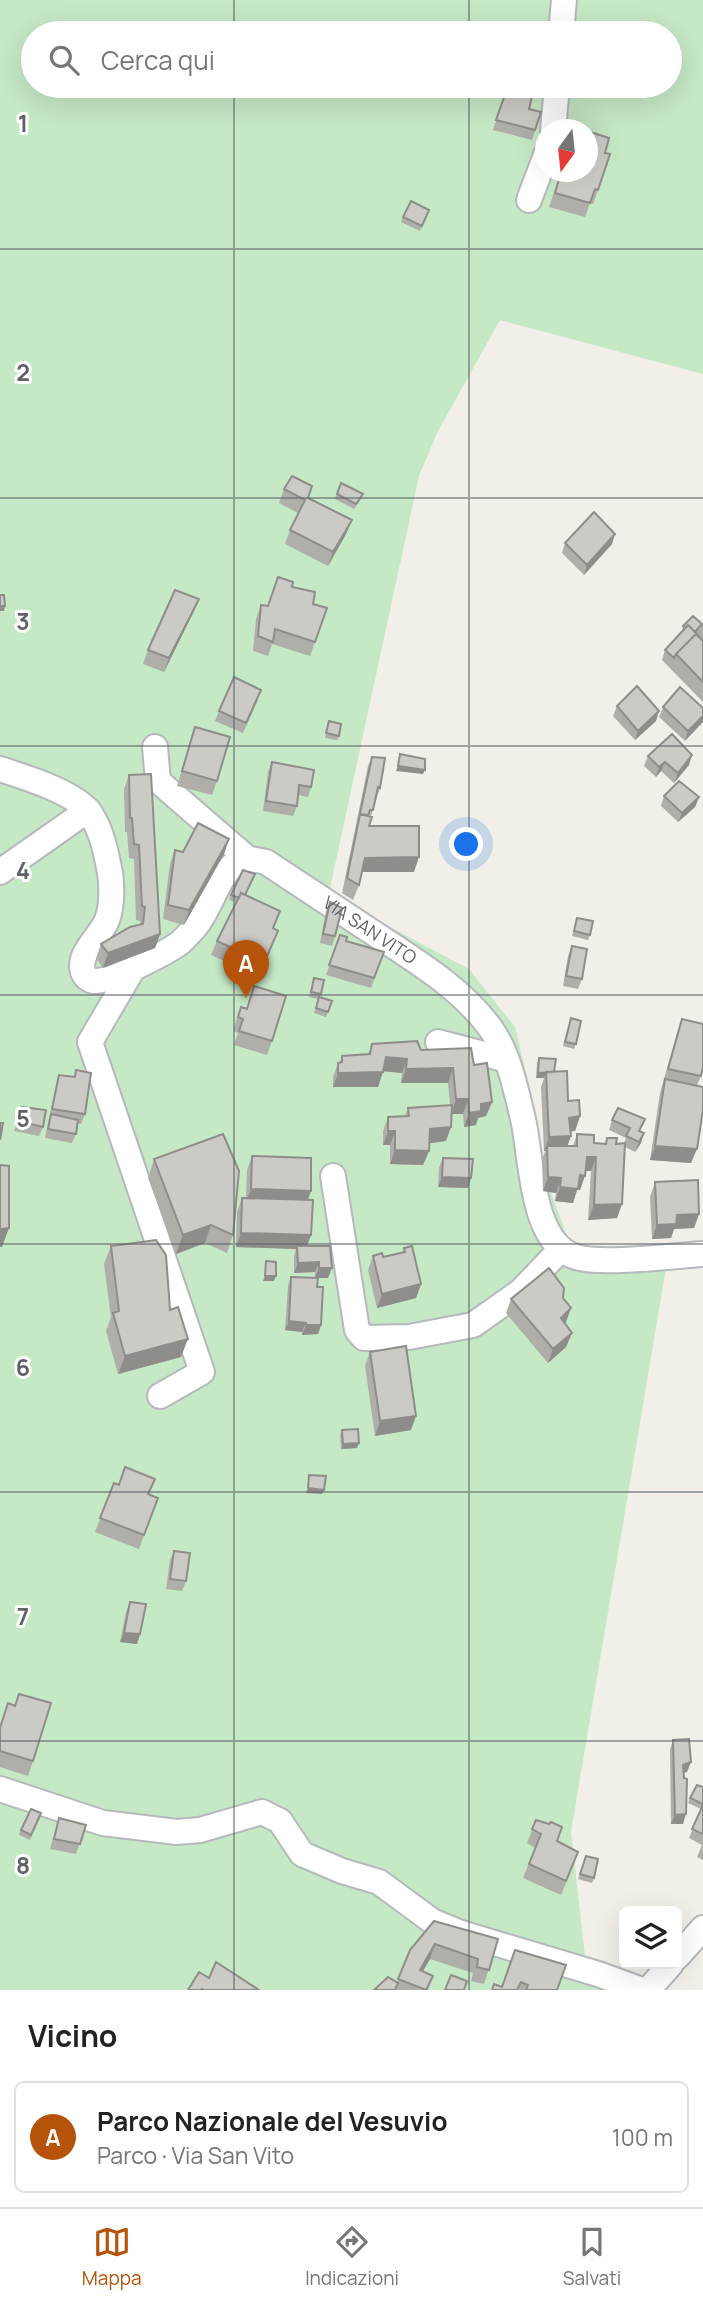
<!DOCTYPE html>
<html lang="it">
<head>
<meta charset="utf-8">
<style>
	body { margin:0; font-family:Manrope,sans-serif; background:#f2f2f2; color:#222 }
	.controls { position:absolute; right:21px; bottom:21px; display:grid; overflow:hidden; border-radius:10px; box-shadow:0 7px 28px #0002 }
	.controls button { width:63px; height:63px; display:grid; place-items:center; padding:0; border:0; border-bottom:2px solid #e0e0e0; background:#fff; color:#222; font:35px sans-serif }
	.compass { position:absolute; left:535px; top:119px; width:63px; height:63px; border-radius:50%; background:#fff; box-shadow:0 7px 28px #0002; rotate:195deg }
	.you { position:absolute; left:467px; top:845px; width:24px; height:24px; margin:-18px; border:5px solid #fff; border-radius:50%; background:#1a73e8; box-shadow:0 0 0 10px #1a73e833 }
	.badge { display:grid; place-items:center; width:46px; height:46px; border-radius:50%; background:#b45309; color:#fff; font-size:23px; font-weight:700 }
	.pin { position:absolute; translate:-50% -58px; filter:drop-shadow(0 2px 4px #0008) }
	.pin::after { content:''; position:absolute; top:37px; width:24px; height:21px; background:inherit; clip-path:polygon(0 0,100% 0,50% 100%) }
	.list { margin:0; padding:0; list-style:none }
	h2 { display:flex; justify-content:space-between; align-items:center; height:91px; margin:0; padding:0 28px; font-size:30px }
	h2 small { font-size:23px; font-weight:400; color:#767676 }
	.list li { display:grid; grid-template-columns:46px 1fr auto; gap:21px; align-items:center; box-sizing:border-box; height:112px; margin:0 14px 14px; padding:0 14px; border:2px solid #e0e0e0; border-radius:10px }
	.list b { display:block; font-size:26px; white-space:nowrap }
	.list p { margin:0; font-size:23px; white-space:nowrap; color:#767676 }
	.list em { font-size:23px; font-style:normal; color:#767676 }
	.icon { flex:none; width:38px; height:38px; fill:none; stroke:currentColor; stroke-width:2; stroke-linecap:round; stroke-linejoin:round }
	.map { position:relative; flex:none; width:703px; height:1990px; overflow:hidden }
	.search { position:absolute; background:#fff; box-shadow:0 7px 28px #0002; left:21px; right:21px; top:21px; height:77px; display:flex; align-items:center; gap:18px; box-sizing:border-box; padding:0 24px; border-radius:38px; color:#767676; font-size:26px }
	.sheet { height:217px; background:#fff }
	nav { display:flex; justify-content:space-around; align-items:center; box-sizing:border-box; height:98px; border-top:2px solid #e0e0e0; background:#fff; font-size:19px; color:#767676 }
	nav a { display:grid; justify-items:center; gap:4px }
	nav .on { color:#b45309 }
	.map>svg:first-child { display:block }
</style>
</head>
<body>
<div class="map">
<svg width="703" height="1990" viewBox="0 0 703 1990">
	<rect width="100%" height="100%" fill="#f1efe8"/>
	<!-- green -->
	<path fill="#c5e8c5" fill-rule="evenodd" d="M0,0H703V374L500,320L437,433L419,476L330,888L367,915L469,969L515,1027L535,1111L543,1170L571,1247L680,1248L667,1262L571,1832L586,1965L659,1990H0ZM33,33H670V86H33ZM546,130H588V172H546Z"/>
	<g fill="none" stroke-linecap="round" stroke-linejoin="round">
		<defs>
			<g id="minor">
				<path d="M561,33L564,0"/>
				<path d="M553,130L557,86"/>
				<path d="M529,200L546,155"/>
				<path d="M155,747L158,781L247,858"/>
				<path id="s1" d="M0,769C24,777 75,792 90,813C102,831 106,852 110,873C112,888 112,906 107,920C101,936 77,953 83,972C85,977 90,981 95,981C110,982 168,952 181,942C186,937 192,931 196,926C210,909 218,877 235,863C245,856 255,860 266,862C301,885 337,909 372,932C414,960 462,988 491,1029C509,1054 516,1090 523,1119C532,1157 530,1243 576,1257C602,1265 672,1256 703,1254"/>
				<path d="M0,872L88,810"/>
				<path d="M134,967L90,1042L202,1372L160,1396"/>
				<path d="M438,1042L507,1060"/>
				<path d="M333,1176L357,1330L364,1338L409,1337L473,1325L521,1291L561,1249"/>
				<path d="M0,1789L103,1823L177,1832L200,1830L262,1812L280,1821L302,1854L342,1871L379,1882L432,1921L461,1933L598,1974L642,1990"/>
				<path d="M677,1957L703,1928"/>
				<path d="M648,1990L671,1964"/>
			</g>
		</defs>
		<!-- minor casing -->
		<use href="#minor" stroke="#b5b8bc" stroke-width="28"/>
		<!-- minor -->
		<use href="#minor" stroke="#fff" stroke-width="24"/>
	</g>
	<!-- wall -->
	<path fill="#afaea9" d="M508,86L529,109L535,130L532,140L493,130Z
		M605,153L598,190L593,204L590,203L585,217L549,207L561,172H587Z
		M427,215L420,231L401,222L403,217Z
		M341,483L361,499L354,509L335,499Z
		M284,489L308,498L352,520L346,534L328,566L285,544L290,530L298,513L279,503Z
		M565,543L612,544L584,575L562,553Z
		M292,587L313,604L327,608L310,656L272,644L268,656L253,651L256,619L261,605L268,606Z
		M193,613L164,672L143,664L148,650Z
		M703,623V702L662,660L665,650L682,632L683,626L702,624Z
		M258,700L243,733L215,721L219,711Z
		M617,706L656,721L635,740L613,716Z
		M663,707L703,708L685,741L659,717Z
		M329,721L339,736L337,740L325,738Z
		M195,727L217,781L212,795L177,786Z
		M648,756L689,765L674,783L661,771L656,777L644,766Z
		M372,757L380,788L371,816L369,826L414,872H362L359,885L353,900L342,893L368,766Z
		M272,762L311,787L308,797L298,795L297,806L293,816L263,811L268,772Z
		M129,775L160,934L155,948L103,968L96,958L101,944L140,925V921L136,920L134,859L129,858L127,832H125L124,789Z
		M664,796L699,797L695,807L678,822L661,806Z
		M229,839L224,854L184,925L163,919L170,864L175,850L183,852Z
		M253,879L245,895L274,929L273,945L259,977L211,955L217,941L237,902L229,900L231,895Z
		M330,902L335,936L332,946L320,943L326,911Z
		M577,918L590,935L588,940L572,936Z
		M340,935L346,941L384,952L371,988L326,975Z
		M572,946L582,979L578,989L563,986L568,956Z
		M314,978L321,994L319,998L328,1012L326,1017L314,1013L318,999L309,997Z
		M254,986L272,1041L267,1055L234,1045L238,1033L233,1031L236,1021L241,1007L247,1009Z
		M571,1018L576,1044L574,1049L563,1046Z
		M682,1019L701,1076L697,1085L691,1163L650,1160L660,1093L677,1033Z
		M372,1044L421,1050L474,1065L492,1102L486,1116L478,1118L476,1125L464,1127L463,1114H451L446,1141L429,1143V1151L423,1165L390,1164V1145H383V1131L388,1117L405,1116L408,1108L450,1105L448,1083H401L402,1073L383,1071L378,1087H333V1077L338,1063L340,1062L342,1056L368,1054Z
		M539,1058L554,1072L568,1101L580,1116L575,1131H570L571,1136L567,1146H573L577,1134L594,1143H605L607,1138L616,1144L624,1143L626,1138L609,1130L612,1120L640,1132L641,1143L635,1152L625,1147L622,1204L617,1218L588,1220L591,1171H585L580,1190H577L573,1203L555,1201L556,1193L543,1191L542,1160L545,1151H544L541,1087L544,1078H536L537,1063Z
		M76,1070L85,1114L81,1124L77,1123L76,1134L72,1143L45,1138L56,1085L59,1075L74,1077Z
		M22,1107L43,1127L39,1136L14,1131Z
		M252,1156L308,1200L307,1246L328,1278H315V1272L294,1273V1256L296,1249L236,1247L237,1212L242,1198H246L247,1170Z
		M443,1158L471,1178L468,1188L438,1187L439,1168Z
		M154,1159L233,1235L227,1253L205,1243L176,1254L148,1178Z
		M655,1182L699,1214L694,1228L674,1229L671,1238L652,1239L650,1197Z
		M111,1246L170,1310L181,1357L118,1374L106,1331L111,1317L104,1264Z
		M404,1248L421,1284L416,1298L377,1308L368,1270L373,1256L383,1257L403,1252Z
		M291,1277L317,1287L321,1325L318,1334L302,1335V1332L285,1330L288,1286Z
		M563,1298L566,1322L565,1323L572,1333L566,1347L548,1363L506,1313L511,1299Z
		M370,1352L411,1430L375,1436L365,1366Z
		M342,1430L357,1448L341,1449L340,1435Z
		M114,1483L158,1498L139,1549L95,1532Z
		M174,1551L186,1581L182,1591L166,1589L170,1560Z
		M130,1602L140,1634L137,1644L120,1642L126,1612Z
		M8,1703L33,1761L28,1776L0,1767V1726Z
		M673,1740L687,1772L683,1773V1824H671L670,1750Z
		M690,1798L703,1803L701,1809L688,1803Z
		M703,1805V1860L697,1857L702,1845L689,1838Z
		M40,1818L30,1840L19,1835L21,1830Z
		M59,1818L86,1825L76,1854L50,1849Z
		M536,1820L573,1866L561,1895L523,1878L535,1848L527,1843Z
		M586,1856L594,1878L592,1883L578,1879Z
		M434,1921L498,1939L484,1984L471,1981L473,1973L430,1959L423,1971L433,1976L428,1990H374L397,1983L410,1950Z
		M515,1950L557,1990H492L502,1987Z"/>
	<!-- shaded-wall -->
	<path fill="#8f8d8a" d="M352,520L346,534L328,566L333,552Z
		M615,534L612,544L584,575L587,565Z
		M199,599L193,613L164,672L169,658Z
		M0,606H5L4,611H0Z
		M659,711L656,721L635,740L638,731Z
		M703,716V722L685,741L688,731Z
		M692,755L689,765L674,783L678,773Z
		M665,762L661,771L656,777L659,767Z
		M398,766L425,770L423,774L396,771Z
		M699,797L695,807L678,822L682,813Z
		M229,839L224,854L184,925L189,910Z
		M419,857L414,872H360L365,858Z
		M160,934L155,948L103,968L108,953Z
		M386,1057L407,1059L402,1073L381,1071Z
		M453,1068L448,1083H401L406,1069Z
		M383,1072L378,1087H333L338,1073Z
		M538,1073H546L544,1078H536Z
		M456,1099H468L463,1114H451Z
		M492,1102L486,1116L478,1118L476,1125L464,1127L469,1113L481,1104Z
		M580,1116L575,1131L564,1132L569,1118Z
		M451,1127L446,1141L425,1144L430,1129Z
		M388,1131H395L390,1145H383Z
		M644,1133L641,1143L635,1152L639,1142Z
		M571,1136L566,1150L547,1146L545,1151H544L549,1137Z
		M655,1146L697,1149L691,1163L650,1160Z
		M395,1150L429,1151L423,1165L390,1164Z
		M587,1157H596L591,1171H581Z
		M580,1175L585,1176L580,1190H577L573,1203L555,1201L560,1187Z
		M442,1177L471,1178L468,1188L438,1187Z
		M548,1177L561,1178L556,1193L543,1191Z
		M251,1189L311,1191L306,1205L246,1203Z
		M622,1204L617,1218L588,1220L594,1205Z
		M699,1214L694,1228L674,1229L671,1238L652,1239L657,1225L677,1215Z
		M211,1225L205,1243L176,1254L183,1235Z
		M9,1228L2,1247H0V1229Z
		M241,1233L311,1235L306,1249L297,1246L296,1249L236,1247Z
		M319,1262L315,1272L294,1273L298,1263Z
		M319,1268H332L328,1278H315Z
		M265,1276H276L274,1281H263Z
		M421,1284L416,1298L377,1308L382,1294Z
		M571,1308L566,1322L556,1332L561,1318Z
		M289,1321L306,1323L302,1332L285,1330Z
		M306,1325H321L318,1334L302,1335Z
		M572,1333L566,1347L548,1363L553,1349Z
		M188,1339L181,1357L118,1374L125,1356Z
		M416,1416L411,1430L375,1436L380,1421Z
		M359,1443L357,1448L341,1449L343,1444Z
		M308,1488L324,1490L322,1494L306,1493Z
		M124,1633L140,1634L137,1644L120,1642Z
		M691,1762L687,1772L679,1774L683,1765Z
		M686,1814L683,1824H671L675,1815Z
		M435,1944L430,1959L415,1984L420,1970Z"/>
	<!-- building -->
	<path fill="#cccac5" stroke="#8f8d8a" stroke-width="2" d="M508,86L533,92L529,109L541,112L535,130L496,120Z
		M587,131L609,138L605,153L610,154L598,190L595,189L590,203L555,193L561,172H587Z
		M411,201L429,210L422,226L403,217Z
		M292,476L312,486L308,498L352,520L333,552L290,530L305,500L284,489Z
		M341,483L363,494L356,504L337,494Z
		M594,512L615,534L587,565L565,543Z
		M278,577L293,582L292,587L315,592L313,604L327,608L315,642L275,629L273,642L258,636L261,605L268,606Z
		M175,590L199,599L169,658L148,650Z
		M0,595H4L5,606H0Z
		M693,616L702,624L695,632L688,625L685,628L683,626Z
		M688,625L698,635L696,634L676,654L674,658L665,650Z
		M696,634L703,641V682L676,654Z
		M234,677L261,690L246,723L219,711Z
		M637,686L659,711L638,731L617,706Z
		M680,687L703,708V716L688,731L663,707Z
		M329,721L341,724L339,736L326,733Z
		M195,727L230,737L217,781L182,771Z
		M672,734L692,755L678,773L665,762L659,767L648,756Z
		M400,754L425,759V770L398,766Z
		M372,757L385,758L380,788L378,787L373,810H370L368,815L360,814Z
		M272,762L314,770L311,787L299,785L297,806L266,801Z
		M151,774L160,934L108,953L101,944L130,927L143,924L145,907L142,906L139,845L134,844L132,818H130L129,775Z
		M679,781L699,797L682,813L664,796Z
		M360,814L372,817L369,826H419V857L365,858L359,885L347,878Z
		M198,823L229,839L189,910L168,905L175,850L183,852Z
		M243,870L255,874L245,895L241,893L239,898L231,895Z
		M241,893L280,911L273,928L278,931L264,963L217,941Z
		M330,902L342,908L335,936L323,934Z
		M577,918L593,921L590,935L574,931Z
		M340,935L347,937L346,941L384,952L374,978L329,965Z
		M572,946L587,949L582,979L566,976Z
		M314,978L324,980L321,994L311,992Z
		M254,986L286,996L272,1041L239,1031L243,1019L238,1017L241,1007L247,1009Z
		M319,997L332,1001L328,1012L316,1008Z
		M571,1018L581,1021L576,1044L565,1042Z
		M682,1019L703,1024V1067L701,1076L668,1069Z
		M417,1041L421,1050L471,1048L474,1065L487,1063L492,1102L481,1104V1111L469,1113L468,1099H456L453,1068L406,1069L407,1059L386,1057L383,1072L338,1073V1063L342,1062V1056L370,1054L372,1044Z
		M539,1058L556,1059L554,1072L538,1073Z
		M76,1070L91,1073L85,1114L52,1109L59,1075L75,1077Z
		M567,1071L568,1101L579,1100L580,1116L569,1118L571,1136L549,1137L546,1072Z
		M665,1079L703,1087V1110L697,1149L655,1146Z
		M452,1105L451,1127L430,1129L429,1151L395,1150V1131H388V1117L409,1116L408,1108Z
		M22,1107L46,1110L43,1127L18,1121Z
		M618,1108L645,1119L639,1131L644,1133L639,1142L626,1136L630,1128L612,1120Z
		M51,1114L78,1120L76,1134L48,1129Z
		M0,1123H3L0,1140Z
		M223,1134L239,1171L233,1235L211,1225L183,1235L154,1159Z
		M577,1134L594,1135V1143L606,1144L607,1138H617L616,1144L625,1143L622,1204L594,1205L596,1157H587L585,1176L580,1175L578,1189L560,1187L561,1178L548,1177L547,1146H577Z
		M252,1156L311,1158V1191L251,1189Z
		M443,1158L473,1159L471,1178L442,1177Z
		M0,1165L9,1166V1228L0,1229Z
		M698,1180L699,1214L677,1215L676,1224L657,1225L655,1182Z
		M242,1198L313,1200L311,1235L241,1233Z
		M156,1240L166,1255L170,1310L178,1307L188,1339L125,1356L113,1313L119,1311L111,1246Z
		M297,1246H330L332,1268H319V1262L298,1263Z
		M412,1246L421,1284L382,1294L373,1256L382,1253L383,1257L405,1252L404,1248Z
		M266,1261L276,1262V1276H265Z
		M549,1268L564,1288L563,1298L571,1308L561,1318L572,1333L553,1349L511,1299Z
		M291,1277L318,1278L317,1287H323L321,1325H306V1323L289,1321Z
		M406,1346L416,1416L380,1421L370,1352Z
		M358,1429L359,1443L343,1444L342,1430Z
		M125,1467L155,1479L148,1494L158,1498L144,1535L100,1518L114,1483L119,1485Z
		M309,1475L326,1476L324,1490L308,1488Z
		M174,1551L190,1553L186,1581L170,1579Z
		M130,1602L146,1604L140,1634L124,1633Z
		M19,1694L51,1703L33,1761L0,1751V1728L8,1703L15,1706Z
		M689,1739L691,1762L683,1765L684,1778L687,1779L686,1814L675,1815L673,1740Z
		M697,1785L703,1787V1804L690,1798Z
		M703,1805V1834L692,1829Z
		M31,1809L41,1813L31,1835L21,1830Z
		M59,1818L86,1825L80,1844L54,1839Z
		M536,1820L549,1824L551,1822L562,1827L557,1841L578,1852L566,1881L529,1864L541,1834L532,1829Z
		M586,1856L598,1859L594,1878L580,1874Z
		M434,1921L498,1939L489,1970L477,1967L478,1959L435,1944L420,1970L433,1976L426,1990L398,1979L410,1950Z
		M515,1950L566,1965L557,1990H526L528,1985L521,1982L517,1990H492L494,1984L502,1987Z
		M216,1962L259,1990H204L202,1989L201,1990H188L199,1972L209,1978Z
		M451,1975L467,1981L464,1990H445Z
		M388,1977L398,1983L395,1990H374Z"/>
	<!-- grid -->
	<path fill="none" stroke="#5f6368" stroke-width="2" stroke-opacity="0.55" d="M234,0V33M469,0V33M234,86V1990M469,86V1990M0,249H703M0,498H703M0,746H703M0,995H703M0,1244H703M0,1492H703M0,1741H703"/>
	<g text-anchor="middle" stroke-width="6" stroke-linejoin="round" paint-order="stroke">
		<!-- street labels -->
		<g font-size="18" fill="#5f6368" stroke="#fff">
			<text dy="6" stroke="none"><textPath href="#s1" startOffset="635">VIA SAN VITO</textPath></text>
		</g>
	</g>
	<g font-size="23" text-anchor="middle" font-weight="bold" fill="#5f6368" stroke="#fff" stroke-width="6" stroke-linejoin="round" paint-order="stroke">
		<text x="23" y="132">1</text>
		<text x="23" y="381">2</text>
		<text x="23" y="630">3</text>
		<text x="23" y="879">4</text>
		<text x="23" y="1127">5</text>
		<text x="23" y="1376">6</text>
		<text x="23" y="1625">7</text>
		<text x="23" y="1874">8</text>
	</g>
</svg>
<div class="controls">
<button><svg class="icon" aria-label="layers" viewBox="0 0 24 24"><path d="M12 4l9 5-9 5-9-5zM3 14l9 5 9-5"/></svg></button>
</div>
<svg class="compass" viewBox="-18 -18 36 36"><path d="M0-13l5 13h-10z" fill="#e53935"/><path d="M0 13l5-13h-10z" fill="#767676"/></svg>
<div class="you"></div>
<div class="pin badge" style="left:246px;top:998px">A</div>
<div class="search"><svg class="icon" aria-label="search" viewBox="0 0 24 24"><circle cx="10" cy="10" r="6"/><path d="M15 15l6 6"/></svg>Cerca qui</div>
</div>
<section class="sheet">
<h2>Vicino<small></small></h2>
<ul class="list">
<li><span class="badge">A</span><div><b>Parco Nazionale del Vesuvio</b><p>Parco · Via San Vito</p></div><em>100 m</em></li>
</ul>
</section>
<nav>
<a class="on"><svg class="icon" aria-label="map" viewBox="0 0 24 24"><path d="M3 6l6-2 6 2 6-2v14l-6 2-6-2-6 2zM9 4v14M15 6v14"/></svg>Mappa</a>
<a><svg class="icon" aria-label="directions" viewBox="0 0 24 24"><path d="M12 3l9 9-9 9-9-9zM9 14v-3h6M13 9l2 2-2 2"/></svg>Indicazioni</a>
<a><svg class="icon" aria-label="saved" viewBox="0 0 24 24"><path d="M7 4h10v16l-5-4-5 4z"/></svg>Salvati</a>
</nav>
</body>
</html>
